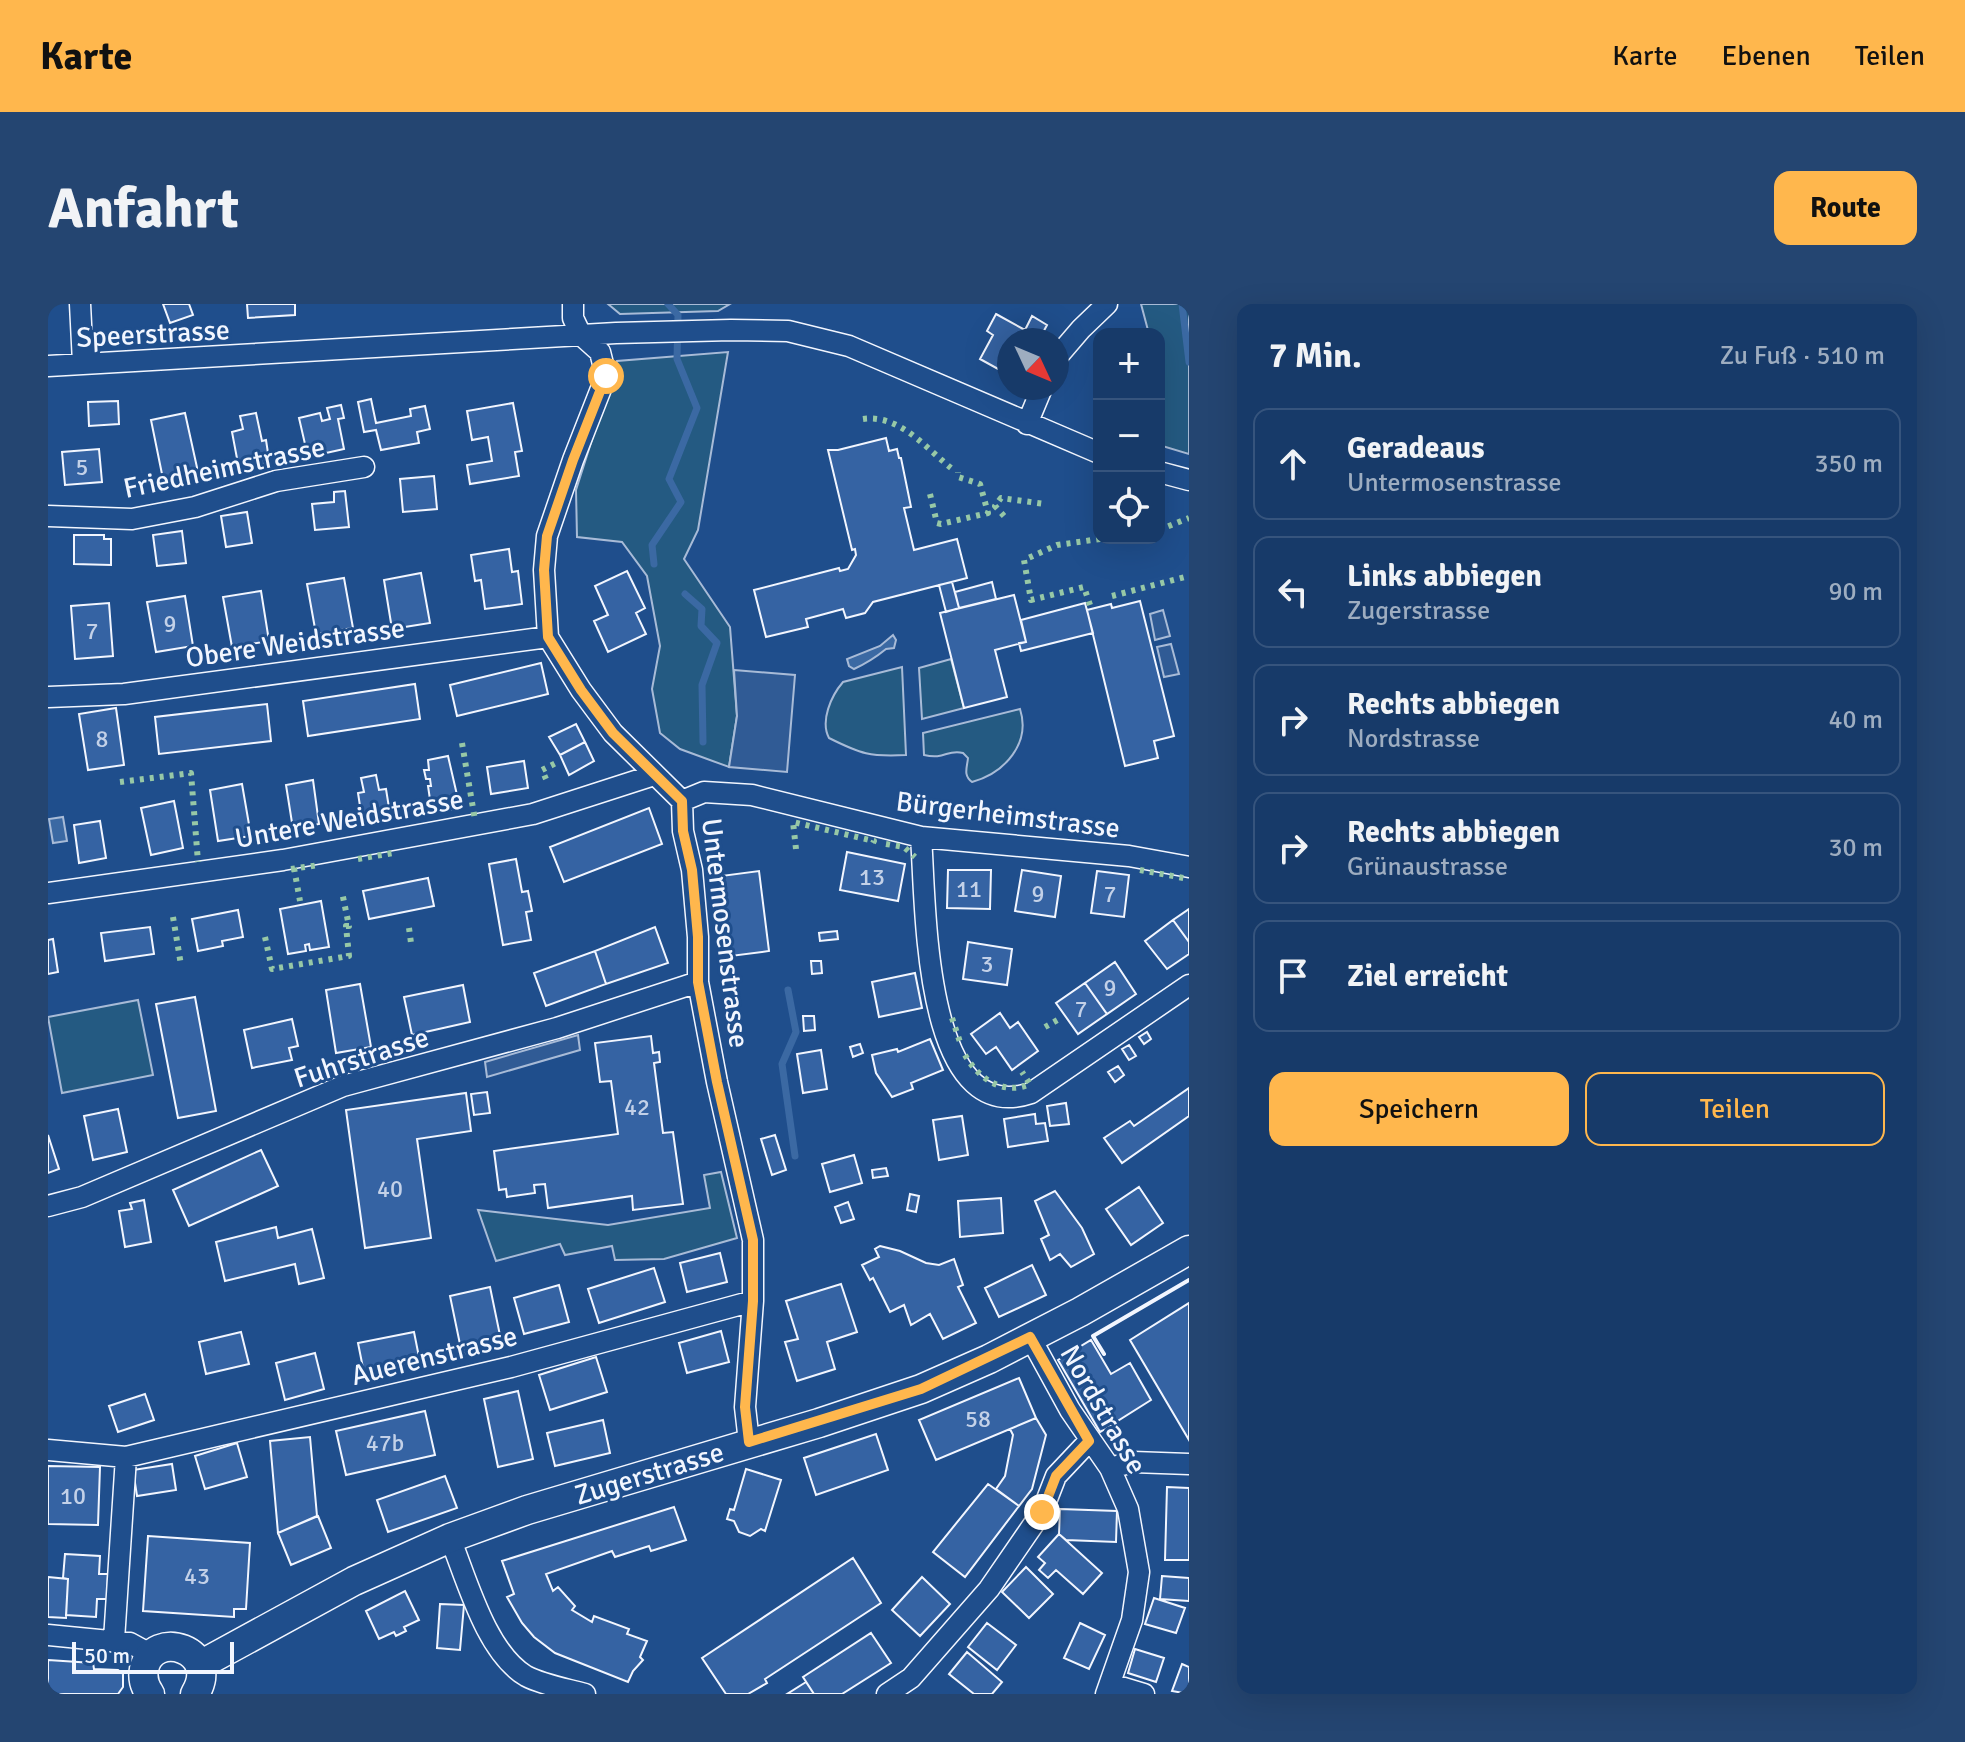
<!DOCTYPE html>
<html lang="de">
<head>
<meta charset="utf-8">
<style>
	body { margin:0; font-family:Signika,sans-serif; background:#244571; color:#f1f3f6 }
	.controls { position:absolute; right:24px; top:24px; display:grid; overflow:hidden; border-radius:16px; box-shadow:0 8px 32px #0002 }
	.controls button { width:72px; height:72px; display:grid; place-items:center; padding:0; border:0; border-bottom:2px solid #36547d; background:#173a69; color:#f1f3f6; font:40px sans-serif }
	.compass { position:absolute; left:949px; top:24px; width:72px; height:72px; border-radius:50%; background:#173a69; box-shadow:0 8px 32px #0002; rotate:134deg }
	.scale { position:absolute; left:24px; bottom:20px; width:162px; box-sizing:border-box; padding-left:8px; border:4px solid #f2f6ff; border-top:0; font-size:22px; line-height:28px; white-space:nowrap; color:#f2f6ff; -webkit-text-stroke:6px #1f4e8c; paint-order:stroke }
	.stop { position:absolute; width:24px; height:24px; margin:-18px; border:6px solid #ffb74d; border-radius:50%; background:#fff }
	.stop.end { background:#ffb74d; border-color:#fff; box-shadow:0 2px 8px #0008 }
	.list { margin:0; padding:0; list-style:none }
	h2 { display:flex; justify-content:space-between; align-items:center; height:104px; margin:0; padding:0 32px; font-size:34px }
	h2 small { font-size:26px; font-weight:400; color:#9eadc0 }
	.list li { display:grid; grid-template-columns:52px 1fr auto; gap:24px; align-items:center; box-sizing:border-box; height:112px; margin:0 16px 16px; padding:0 16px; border:2px solid #36547d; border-radius:16px }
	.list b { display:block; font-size:30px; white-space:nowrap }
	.list p { margin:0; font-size:26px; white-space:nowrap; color:#9eadc0 }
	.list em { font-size:26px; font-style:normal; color:#9eadc0 }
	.actions { display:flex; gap:16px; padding:24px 32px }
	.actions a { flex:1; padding:18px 0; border:2px solid #ffb74d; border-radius:16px; text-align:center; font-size:28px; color:#ffb74d }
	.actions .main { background:#ffb74d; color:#111 }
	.icon { flex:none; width:44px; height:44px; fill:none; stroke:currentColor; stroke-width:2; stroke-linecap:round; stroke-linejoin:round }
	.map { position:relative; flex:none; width:1141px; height:1390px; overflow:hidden; border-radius:16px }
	header { display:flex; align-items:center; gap:48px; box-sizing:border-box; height:112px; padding:0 40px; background:#ffb74d; color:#111 }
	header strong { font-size:38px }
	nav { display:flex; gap:44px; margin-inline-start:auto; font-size:28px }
	.intro { display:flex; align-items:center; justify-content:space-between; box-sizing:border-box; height:192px; padding:0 48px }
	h1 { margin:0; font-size:56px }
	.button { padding:20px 36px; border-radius:16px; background:#ffb74d; color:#111; font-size:28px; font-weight:700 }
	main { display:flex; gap:48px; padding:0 48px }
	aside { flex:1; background:#173a69; border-radius:16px; box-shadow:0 8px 32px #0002 }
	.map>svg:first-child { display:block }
</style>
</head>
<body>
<header>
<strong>Karte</strong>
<nav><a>Karte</a><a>Ebenen</a><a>Teilen</a></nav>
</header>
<div class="intro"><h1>Anfahrt</h1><a class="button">Route</a></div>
<main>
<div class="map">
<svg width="1141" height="1390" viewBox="0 0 1141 1390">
	<rect width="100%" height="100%" fill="#1f4e8c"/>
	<!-- green -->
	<path fill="#245a82" stroke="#a8bbd7" stroke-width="2" d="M560,0H682L670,7L572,10Z
		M1093,0H1141V150L1111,141V30H1101Z
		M680,48L650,226L636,255L682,323L689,412L681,463L632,445L612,429L604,385L612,342L599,272L574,238L529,233L528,186L569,57Z
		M903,355L916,404L874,415L871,364Z
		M854,363L858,451C822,453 813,450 781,434C772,417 783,392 795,378Z
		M972,405C983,439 957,469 924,478C915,471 919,464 920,454L915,449C899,445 897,456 876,451L875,429Z
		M90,696L105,771L14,789L0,713Z
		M673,868L689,934L616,955L567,956L564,942L517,951L512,940L448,957L430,906L560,921L662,904L656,871Z"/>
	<!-- parking -->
	<path fill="#305b95" stroke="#a8bbd7" stroke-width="2" d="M1115,306L1122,332L1107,336L1102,310Z
		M1123,340L1131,370L1116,373L1109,343Z
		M686,366L747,371L739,468L681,463L689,412Z
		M530,731L532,746L439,773L437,758Z"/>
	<!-- water -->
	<path fill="#3b69a3" stroke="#a8bbd7" stroke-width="2" d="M845,331L848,336L846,344L838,345C827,354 819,359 806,365L801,362L799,355L832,342Z
		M15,513L19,537L5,539L1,515Z"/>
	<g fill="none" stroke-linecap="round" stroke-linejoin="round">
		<!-- stream -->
		<path stroke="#3b69a3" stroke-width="7" d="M1134,0L1141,58
			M606,260L604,241L633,198L621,175L649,104L629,55L630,11L620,0
			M637,290L654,305L653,322L669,339L654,381L655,438
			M740,686L748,728L734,760L747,852"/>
	</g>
	<!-- building -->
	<path fill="#3563a3" stroke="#f2f6ff" stroke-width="2" d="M115,0H141L145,11L122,19Z
		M199,0H247V11L200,14Z
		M948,10L977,26L984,12L999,21L991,36H961V71L932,55L945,31L939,27Z
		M323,95L328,119L363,112L362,105L377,102L382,125L369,128L371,139L333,146L328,126L316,128L310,98Z
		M70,97L71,120L41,122L40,98Z
		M465,99L474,147L467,148L471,172L422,180L419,161L444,157L440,133L424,136L419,107Z
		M293,101L296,114L290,115L296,145L260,153L251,114L272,109L274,117L282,115L279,104Z
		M137,109L150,168L115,175L103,116Z
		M208,109L214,137L218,136L220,149L215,150L217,160L191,165L184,128L195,125L192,112Z
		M838,134L841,147L849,145L851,154H853L863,203L856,204L866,246L909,235L919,274L825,298L817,309L798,314L795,305L758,315L760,323L718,333L706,286L791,264L792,267L800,265L808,251L807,245L804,246L780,146H790Z
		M51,145L54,178L17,181L14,148Z
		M386,172L389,205L355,208L352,175Z
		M297,187L301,223L267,226L264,200L286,198V188Z
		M199,208L204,239L178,243L173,212Z
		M134,227L138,259L109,262L105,231Z
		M26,231H56V235H63V261L26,260Z
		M461,245L464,268L470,267L474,300L437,305L433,276L427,277L423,251Z
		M579,267L597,304L588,309L598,330L560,348L546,317L560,311L547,282Z
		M373,269L382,319L344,325L336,276Z
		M296,274L305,324L268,330L259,280Z
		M904,278L911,304L898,308L891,281Z
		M944,278L948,295L911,304L907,288Z
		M213,287L221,337L184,343L175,293Z
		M966,291L978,338L947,346L959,393L916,404L892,309Z
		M137,292L145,342L108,348L99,298Z
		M1092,297L1126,432L1106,437L1110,454L1077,462L1039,306L1063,300L1064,304Z
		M61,299L65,352L27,355L23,302Z
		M1037,299L1045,329L973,347L971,339L978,338L973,316Z
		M493,359L500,390L409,412L402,381Z
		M367,380L372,415L260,432L255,397Z
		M219,400L223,437L111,450L107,413Z
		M68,404L76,461L40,466L31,410Z
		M528,420L537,438L512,451L501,433Z
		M537,438L546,457L521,471L512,451Z
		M400,452L412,504L384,509L380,482H383L382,475H378L376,466H381L380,456Z
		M476,457L480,484L443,490L439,463Z
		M328,471L331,486L338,485L342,510L314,515L310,489L316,488L313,474Z
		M265,476L271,520L245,525L238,481Z
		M194,480L203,532L170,537L162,486Z
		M126,497L135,544L103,551L93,504Z
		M601,504L614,540L516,578L502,543Z
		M52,517L58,554L31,559L26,521Z
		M799,548L857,560L850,597L792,586Z
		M468,555L474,588L480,587L484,607L478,608L483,636L455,641L441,560Z
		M900,566H943L942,605L899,604Z
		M974,566L1013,572L1007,613L967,607Z
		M711,567L721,647L683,652L673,572Z
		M1049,567L1081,571L1076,613L1043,609Z
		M380,574L386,602L321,615L315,587Z
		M273,597L281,643L262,646L261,640L257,641L258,647L240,650L232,605Z
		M1141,605V638L1125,616Z
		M190,606L195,633L174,637L175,642L150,647L144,615Z
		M1125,616L1141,638V650L1119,665L1097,637Z
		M102,623L106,650L57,657L53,629Z
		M607,623L620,659L558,680L547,647Z
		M789,627L790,635L772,637L771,629Z
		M5,635L10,668L0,670V636Z
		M920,638L964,645L959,681L915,675Z
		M547,647L558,680L498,702L486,669Z
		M763,657H773L774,669L764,670Z
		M1067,658L1088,690L1059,710L1037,679Z
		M867,669L874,704L831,713L824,678Z
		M1037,679L1059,710L1030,730L1008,699Z
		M312,680L323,743L288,749L278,686Z
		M415,681L422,718L364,731L356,693Z
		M147,693L168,807L130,814L108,700Z
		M952,709L962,724L970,718L990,747L964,766L948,743L938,750L923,730Z
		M755,712H766L767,726L756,727Z
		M244,715L250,742L241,744L244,756L204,764L196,726Z
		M1099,728L1103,735L1096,740L1091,733Z
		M603,732L605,749L611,748L612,758L606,759L615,829L625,828L635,900L585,906L584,892L500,904L497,880L486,881L487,889L459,893L458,885L451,886L446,847L570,830L563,777L552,778L547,739Z
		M882,735L895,766L863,779L865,785L844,793L828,769L824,751L849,745L850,748Z
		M812,740L815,749L805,753L802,743Z
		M1081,741L1088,752L1081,756L1074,745Z
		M773,746L779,785L755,789L749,750Z
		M1070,762L1076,771L1067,778L1060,768Z
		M1141,784V812L1074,859L1056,834L1082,817L1086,822Z
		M439,788L442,809L426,811L423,790Z
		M418,789L423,827L369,835L383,934L317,944L298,806Z
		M1018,799L1021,820L1002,822L999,802Z
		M70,805L79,848L45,856L36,812Z
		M987,810L988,820L997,819L1000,837L960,843L956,815Z
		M914,812L920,851L891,856L885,816Z
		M0,831L11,865L0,869Z
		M727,831L738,866L724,871L713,835Z
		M213,846L230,882L141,922L125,886Z
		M806,851L814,879L782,888L774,860Z
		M838,864L840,872L825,874L824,866Z
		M1091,883L1115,919L1083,941L1058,905Z
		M1007,887L1034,924L1046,950L1023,963L1012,950L1002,956L993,935L1001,931L987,897Z
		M862,890L871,892L868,908L859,906Z
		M953,894L955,929L912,933L910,897Z
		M96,896L103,938L77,943L71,907L84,905L82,899Z
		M800,898L806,915L793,919L787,903Z
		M228,923L230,934L264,925L276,974L251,980L247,960L177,977L168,938Z
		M832,942L852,947L878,959L891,961L906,955L915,981L910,983L928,1019L895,1035L882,1010L863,1021L856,1001L842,1008L825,974L822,976L814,961L831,953L827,945Z
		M672,949L679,978L639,988L632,959Z
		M984,961L998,991L951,1013L937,984Z
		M606,964L617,998L551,1019L540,985Z
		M793,980L809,1028L779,1038L787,1065L749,1077L737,1038L750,1035L738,997Z
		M511,981L521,1018L476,1030L466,994Z
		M442,983L454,1041L414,1050L402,992Z
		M1141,999V1136L1082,1036Z
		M673,1027L681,1058L639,1069L631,1039Z
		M193,1028L201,1060L158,1070L151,1038Z
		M366,1028L372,1058L316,1069L310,1039Z
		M1043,1036L1063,1070L1082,1059L1103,1096L1052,1128L1010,1056Z
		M267,1049L276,1085L237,1096L228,1059Z
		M548,1053L559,1088L502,1106L491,1071Z
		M971,1074L988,1114L888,1156L871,1116Z
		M470,1087L485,1155L450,1163L436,1095Z
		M97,1090L106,1116L70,1128L61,1102Z
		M377,1107L387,1151L298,1171L288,1127Z
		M988,1114L998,1131L984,1185L971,1202L948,1185L957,1172L965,1131L962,1125Z
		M555,1116L562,1149L507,1162L499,1129Z
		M828,1130L840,1166L768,1191L756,1154Z
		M262,1133L269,1212L230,1229L222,1137Z
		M189,1139L199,1173L157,1185L147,1152Z
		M124,1160L128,1186L89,1192L85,1166Z
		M0,1162L52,1163L50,1221L0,1220Z
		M698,1165L733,1176L717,1227L713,1225L702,1232L691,1228L686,1217L679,1215L682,1205L686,1206Z
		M397,1172L409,1204L340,1228L329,1196Z
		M940,1180L971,1202L917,1273L885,1248Z
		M1119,1183L1141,1184V1256H1117Z
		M626,1203L638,1236L603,1247L601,1242L567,1253L564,1247L498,1270L505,1287L510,1283L527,1302L524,1306L544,1318L546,1312L581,1325L579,1330L599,1337L592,1353L595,1356L585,1367L580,1378L507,1349L486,1333L474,1319L459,1293L466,1290L454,1257Z
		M1012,1205L1069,1207L1068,1238L1018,1236L1011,1230Z
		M270,1212L283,1244L243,1261L230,1229Z
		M1011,1230L1054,1269L1035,1290L1008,1266L1000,1274L991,1266L997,1259L990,1253Z
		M100,1232L202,1239L198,1305H186V1313L95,1307Z
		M17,1250L52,1252L51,1270H60L59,1295H49L48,1313L18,1311L20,1275L15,1274Z
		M805,1254L833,1299L717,1375L719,1379L700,1390H678L654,1354Z
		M978,1263L1005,1290L981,1314L954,1288Z
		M1114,1272L1141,1274V1297L1112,1295Z
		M0,1273L20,1275L18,1314L0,1313Z
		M874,1273L902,1300L872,1332L844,1306Z
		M357,1287L371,1316L356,1323L358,1327L348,1332L346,1328L331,1335L318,1307Z
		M1106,1294L1137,1304L1128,1329L1097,1320Z
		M392,1300L416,1301L412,1346L389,1344Z
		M939,1319L968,1341L949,1366L920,1343Z
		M1032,1319L1057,1331L1041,1365L1016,1354Z
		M823,1329L843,1359L794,1390H766L755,1373Z
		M1087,1345L1116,1354L1108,1378L1080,1369Z
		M919,1348L954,1378L944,1390H926L901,1370Z
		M0,1356L45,1359L46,1365L70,1366L75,1370V1383L70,1390H0Z
		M1134,1360L1141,1363V1390L1124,1387Z
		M758,1378L766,1390H739Z"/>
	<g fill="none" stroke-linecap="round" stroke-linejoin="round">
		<defs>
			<path id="street" d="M32,0L35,59
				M525,0V14L533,31L552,48L558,72L525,156L499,232L496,266L500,333L533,386L565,429L634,497L635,527L644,566L650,633V678L669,778L705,936V997L697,1103L701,1138
				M1009,53L1033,25L1059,0
				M0,62L568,29L683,26L740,27L801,42L1051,149
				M979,120L994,84
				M1111,168L1141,176
				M0,212L84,215L147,203L228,177L316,163
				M0,393L76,390L500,333
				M634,497L656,488L704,491L873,533L1081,552L1141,563
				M873,533C878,597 874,826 983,789L1141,681
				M0,589L235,556L485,510L606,471
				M0,902L34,893L295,782L509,724L650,678
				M982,1033L1022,1106L1062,1164L1080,1205L1091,1268L1084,1316L1058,1390
				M0,1146L78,1153L463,1063L705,997
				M1062,1164L1085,1158L1141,1160
				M402,1234C419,1276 438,1348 478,1372C495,1381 519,1385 537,1390
				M0,1331L82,1339L104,1351
				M66,1336L78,1153
				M1063,1380L1096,1390
				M839,1390L863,1374L941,1285L994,1208L1008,1172L1041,1137"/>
			<path id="secondary" d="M152,1361L306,1277L402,1234L479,1206L771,1119L873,1085L941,1055L1032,1008L1141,946
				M102,1390C97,1383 94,1375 96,1365C105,1323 174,1346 147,1390"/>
		</defs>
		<!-- street casing -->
		<use href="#street" stroke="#f2f6ff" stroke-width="23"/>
		<!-- secondary casing -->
		<use href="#secondary" stroke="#f2f6ff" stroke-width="31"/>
		<!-- street -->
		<use href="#street" stroke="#1f4e8c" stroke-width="20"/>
		<!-- secondary -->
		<use href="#secondary" stroke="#1f4e8c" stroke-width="28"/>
		<!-- hedge -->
		<path stroke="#97c8a6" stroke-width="6" stroke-dasharray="4 6" stroke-linecap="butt" d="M815,115C851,110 877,143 903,164
			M882,190L889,219L893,220L940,209L932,180L910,173V168
			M956,212L947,202L953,194L997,200
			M1111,226L1141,214
			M1064,292L1141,272
			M1042,301L1036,283L983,296L976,256L1009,241L1059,234
			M414,439L427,516
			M498,475L494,466L512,457
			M72,478L143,469L150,558
			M838,540L856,543L867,553
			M748,545L745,518L826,537L825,539
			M310,555L345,549
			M246,564L252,597
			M243,565L271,561
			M1092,566L1141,575
			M125,613L133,661
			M361,624L363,639
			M217,633L224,665L301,652L298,622H301L294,588
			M904,714L913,741
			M997,723L1013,714
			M917,751C930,774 955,792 982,780L974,768"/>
		<!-- wall -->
		<path stroke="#f2f6ff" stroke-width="4" d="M1056,1050L1045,1032L1141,976"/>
	</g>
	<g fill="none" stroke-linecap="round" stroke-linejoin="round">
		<!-- route -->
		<path stroke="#ffb74d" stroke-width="10" d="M558,72L525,156L499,232L496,266L500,333L533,386L565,429L634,497L635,527L644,566L650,633V678L669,778L705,936V997L697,1103L701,1138L873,1085L982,1033L1041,1137L1008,1172L994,1208"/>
	</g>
	<g text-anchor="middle" stroke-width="6" stroke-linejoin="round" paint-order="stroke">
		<!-- number labels -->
		<g font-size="24" fill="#c3d1e8">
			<text x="34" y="171">5</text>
			<text x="122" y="328">9</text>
			<text x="44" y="335">7</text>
			<text x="54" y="443">8</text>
			<text x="824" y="581">13</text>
			<text x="921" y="593">11</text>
			<text x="990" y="598">9</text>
			<text x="1062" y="598">7</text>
			<text x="939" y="668">3</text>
			<text x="1062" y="692">9</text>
			<text x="1033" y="713">7</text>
			<text x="589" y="811">42</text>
			<text x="342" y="893">40</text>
			<text x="930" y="1123">58</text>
			<text x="337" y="1147">47b</text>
			<text x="25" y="1200">10</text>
			<text x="149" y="1280">43</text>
		</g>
		<!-- street labels -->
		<g font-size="28" fill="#f2f6ff" stroke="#1f4e8c">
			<text transform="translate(105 29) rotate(-3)" y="10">Speerstrasse</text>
			<text transform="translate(176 163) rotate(-12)" y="10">Friedheimstrasse</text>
			<text transform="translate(247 338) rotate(-8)" y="10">Obere Weidstrasse</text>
			<text transform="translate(960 510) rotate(7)" y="10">Bürgerheimstrasse</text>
			<text transform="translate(301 514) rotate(-10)" y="10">Untere Weidstrasse</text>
			<text transform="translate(678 629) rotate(83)" y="10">Untermosenstrasse</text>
			<text transform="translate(313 753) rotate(-18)" y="10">Fuhrstrasse</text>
			<text transform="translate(386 1051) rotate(-14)" y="10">Auerenstrasse</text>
			<text transform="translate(1056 1105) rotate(60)" y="10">Nordstrasse</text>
			<text transform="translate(601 1169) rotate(-17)" y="10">Zugerstrasse</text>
		</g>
	</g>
</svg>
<div class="controls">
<button>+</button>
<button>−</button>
<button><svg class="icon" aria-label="locate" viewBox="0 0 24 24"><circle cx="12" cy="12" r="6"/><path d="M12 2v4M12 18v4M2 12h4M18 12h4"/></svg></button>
</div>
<svg class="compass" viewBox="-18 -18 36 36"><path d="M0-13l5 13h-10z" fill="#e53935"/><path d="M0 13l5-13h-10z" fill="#9eadc0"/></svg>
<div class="scale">50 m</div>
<div class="stop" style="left:558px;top:72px"></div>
<div class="stop end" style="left:994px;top:1208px"></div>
</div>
<aside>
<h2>7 Min.<small>Zu Fuß · 510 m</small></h2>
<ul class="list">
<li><svg class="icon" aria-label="ahead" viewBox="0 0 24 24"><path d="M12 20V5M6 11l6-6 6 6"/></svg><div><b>Geradeaus</b><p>Untermosenstrasse</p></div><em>350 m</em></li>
<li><svg class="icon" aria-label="left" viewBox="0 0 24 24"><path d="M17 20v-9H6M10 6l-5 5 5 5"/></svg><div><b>Links abbiegen</b><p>Zugerstrasse</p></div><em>90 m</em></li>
<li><svg class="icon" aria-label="right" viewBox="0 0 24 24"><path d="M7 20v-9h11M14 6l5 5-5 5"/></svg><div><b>Rechts abbiegen</b><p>Nordstrasse</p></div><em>40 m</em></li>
<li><svg class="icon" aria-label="right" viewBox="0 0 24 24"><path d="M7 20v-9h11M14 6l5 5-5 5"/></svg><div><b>Rechts abbiegen</b><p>Grünaustrasse</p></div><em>30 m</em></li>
<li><svg class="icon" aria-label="arrive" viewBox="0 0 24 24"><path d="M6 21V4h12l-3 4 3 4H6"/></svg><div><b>Ziel erreicht</b></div></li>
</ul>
<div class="actions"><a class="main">Speichern</a><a>Teilen</a></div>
</aside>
</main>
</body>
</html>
